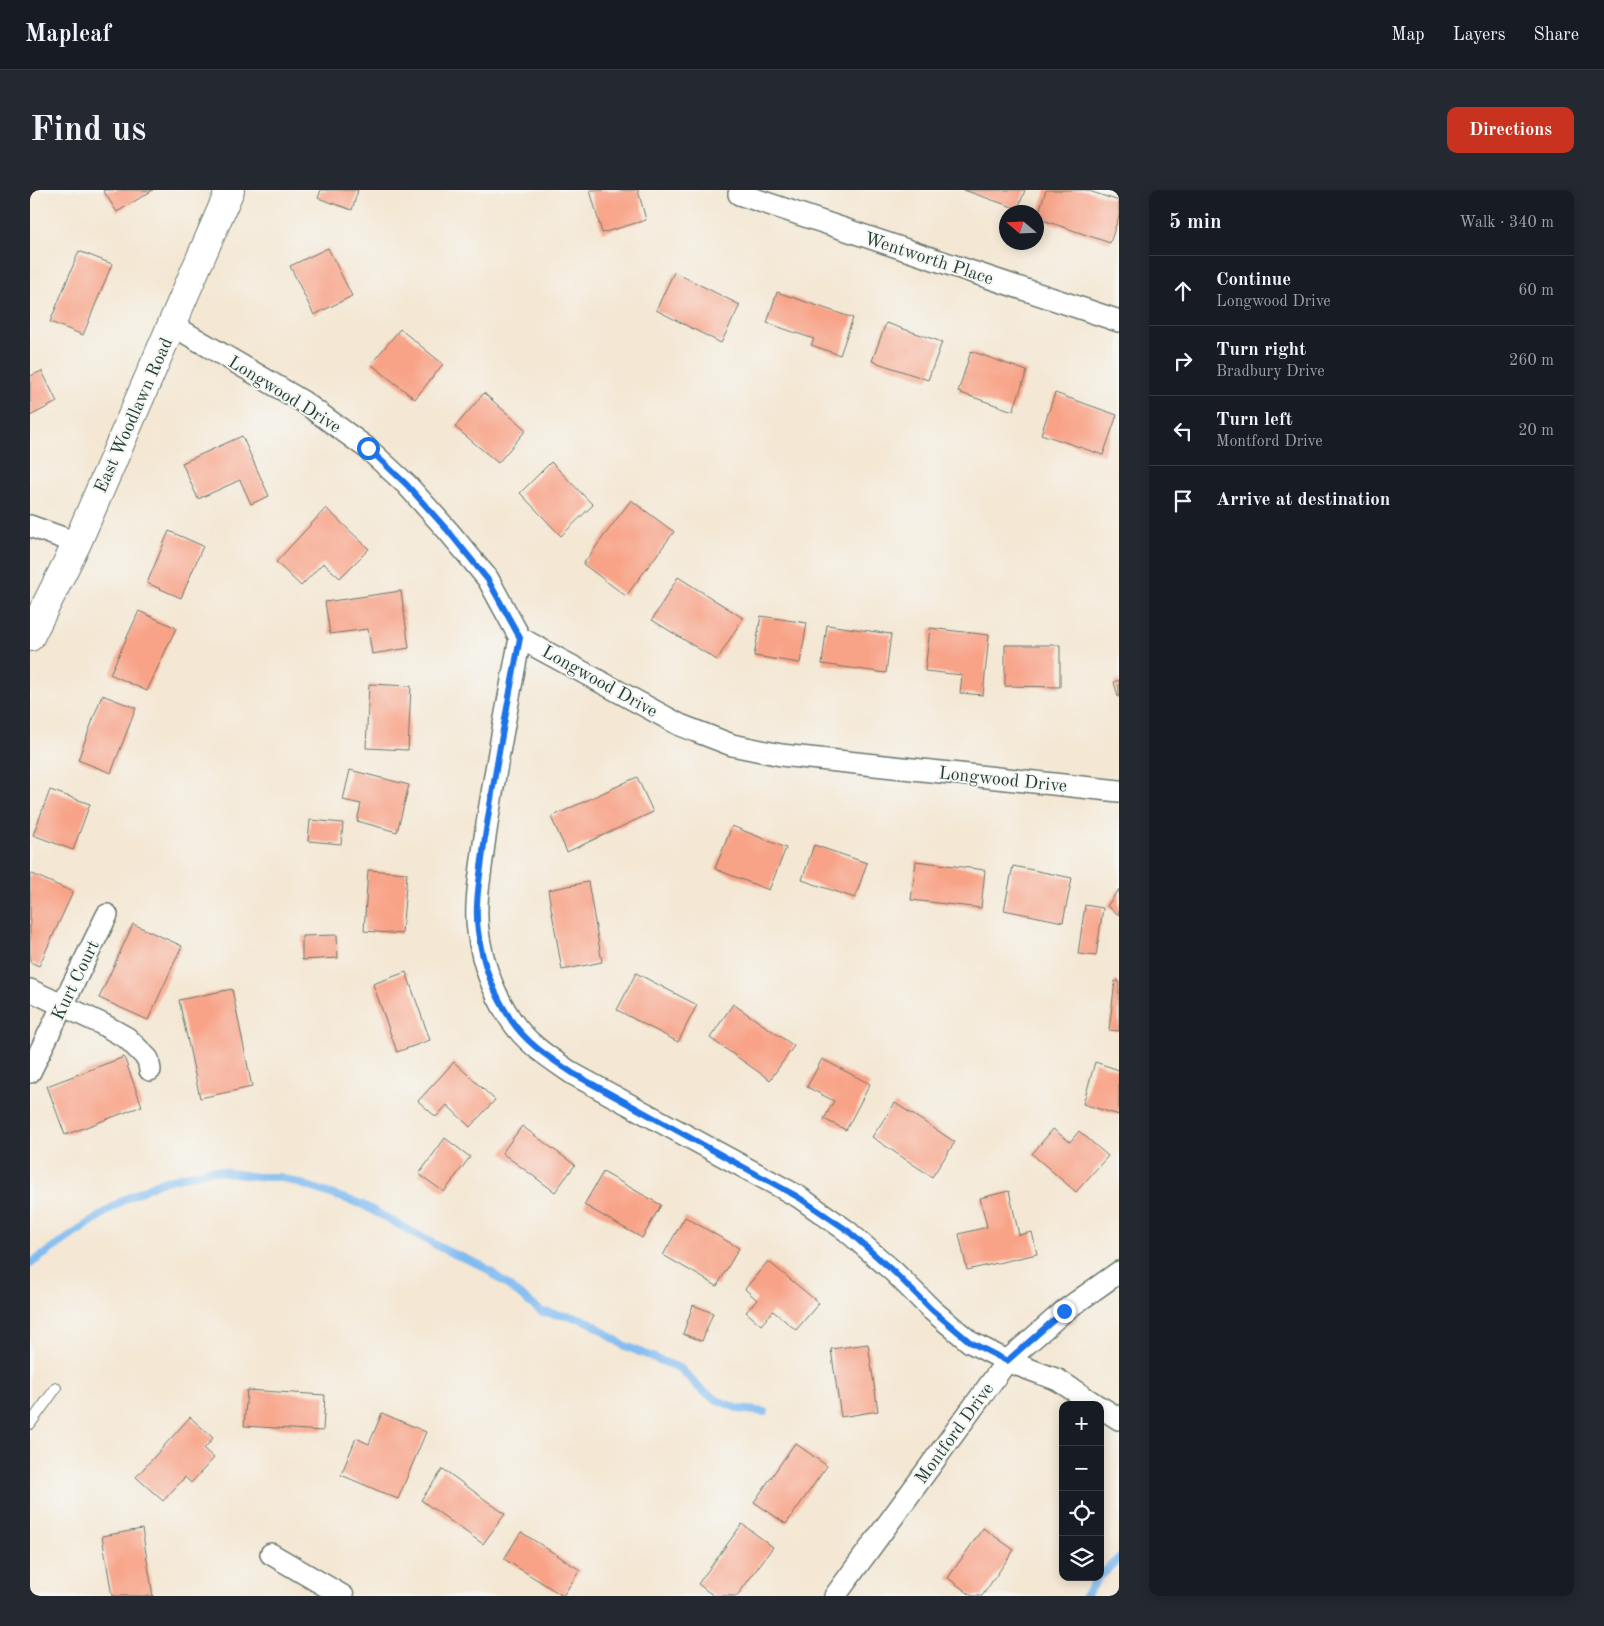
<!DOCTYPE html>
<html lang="en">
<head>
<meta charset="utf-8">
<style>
	body { margin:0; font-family:"Old Standard TT",serif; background:#242831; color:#f1f3f6 }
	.controls { position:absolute; right:15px; bottom:15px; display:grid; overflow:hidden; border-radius:10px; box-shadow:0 2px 12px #0003 }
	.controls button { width:45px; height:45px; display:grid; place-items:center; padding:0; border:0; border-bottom:1px solid #363941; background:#171b24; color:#f1f3f6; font:25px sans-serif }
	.compass { position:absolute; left:969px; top:15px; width:45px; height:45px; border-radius:50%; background:#171b24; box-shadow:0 2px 12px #0003; rotate:289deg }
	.stop { position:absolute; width:15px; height:15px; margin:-11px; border:4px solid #1a73e8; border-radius:50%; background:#fff }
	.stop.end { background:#1a73e8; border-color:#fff; box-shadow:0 1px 5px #0008 }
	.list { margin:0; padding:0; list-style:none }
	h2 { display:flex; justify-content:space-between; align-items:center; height:65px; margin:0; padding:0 20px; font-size:21px }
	h2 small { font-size:16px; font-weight:400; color:#9ea1a6 }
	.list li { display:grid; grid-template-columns:32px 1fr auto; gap:15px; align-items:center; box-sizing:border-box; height:70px; padding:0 20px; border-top:1px solid #363941 }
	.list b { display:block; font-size:19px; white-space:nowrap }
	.list p { margin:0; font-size:16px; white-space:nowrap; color:#9ea1a6 }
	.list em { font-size:16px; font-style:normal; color:#9ea1a6 }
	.icon { flex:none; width:28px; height:28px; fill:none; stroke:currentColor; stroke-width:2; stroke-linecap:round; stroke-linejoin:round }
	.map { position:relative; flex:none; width:1089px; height:1406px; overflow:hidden; border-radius:10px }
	header { display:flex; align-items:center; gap:30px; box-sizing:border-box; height:70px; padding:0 25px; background:#171b24; border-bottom:1px solid #363941 }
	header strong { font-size:24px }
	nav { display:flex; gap:28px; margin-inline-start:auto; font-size:18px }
	.intro { display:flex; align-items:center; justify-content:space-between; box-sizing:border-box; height:120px; padding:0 30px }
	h1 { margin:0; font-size:35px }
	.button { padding:12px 22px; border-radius:10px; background:#c8321e; color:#fff; font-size:18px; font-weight:700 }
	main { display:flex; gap:30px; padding:0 30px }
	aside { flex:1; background:#171b24; border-radius:10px; box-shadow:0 2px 12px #0003 }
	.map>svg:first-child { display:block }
</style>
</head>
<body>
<header>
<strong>Mapleaf</strong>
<nav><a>Map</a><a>Layers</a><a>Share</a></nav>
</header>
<div class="intro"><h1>Find us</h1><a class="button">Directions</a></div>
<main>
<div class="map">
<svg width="1089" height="1406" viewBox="0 0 1089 1406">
	<rect width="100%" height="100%" fill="#f6f6f2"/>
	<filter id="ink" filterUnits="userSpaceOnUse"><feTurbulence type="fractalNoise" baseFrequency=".02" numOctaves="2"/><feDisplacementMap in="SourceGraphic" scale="10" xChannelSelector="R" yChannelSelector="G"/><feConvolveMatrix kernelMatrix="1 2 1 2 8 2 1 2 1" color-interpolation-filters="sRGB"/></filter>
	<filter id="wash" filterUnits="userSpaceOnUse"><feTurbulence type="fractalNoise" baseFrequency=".0096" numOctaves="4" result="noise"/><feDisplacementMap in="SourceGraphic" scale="20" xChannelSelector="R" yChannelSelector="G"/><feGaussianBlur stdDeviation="1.12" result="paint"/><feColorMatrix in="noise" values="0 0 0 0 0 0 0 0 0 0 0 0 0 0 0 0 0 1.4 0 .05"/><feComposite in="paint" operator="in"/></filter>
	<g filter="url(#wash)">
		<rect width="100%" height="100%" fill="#f4e7d3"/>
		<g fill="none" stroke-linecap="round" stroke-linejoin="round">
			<!-- stream -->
			<path stroke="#80bbf1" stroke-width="8" d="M0,1074L93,1010L130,992L181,980L226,987H250L331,1014L417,1061L453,1076L512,1122L549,1128L561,1133L593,1155L651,1179L670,1199L687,1210L709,1219L735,1222
				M1070,1386L1089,1368
				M1055,1406L1069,1387"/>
		</g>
		<g id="blocks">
			<!-- building -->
			<path fill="#f8a387" d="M73,0H123L87,22Z
				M291,0H328L322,20L288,8Z
				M560,0H608L616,30L572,43Z
				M934,0H995L988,19Z
				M1016,0H1056L1089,11V26L1080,53L1007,28Z
				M298,58L322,106L284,125L260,76Z
				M49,61L82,74L53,145L20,132Z
				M644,82L710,115L691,153L626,120Z
				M747,102L823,128L810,165L781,155L784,149L737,133Z
				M856,133L912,152L898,190L842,171Z
				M370,139L413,174L385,209L341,174Z
				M941,161L997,181L983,221L928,202Z
				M12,181L27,212L0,226V186Z
				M454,203L496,240L468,273L425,237Z
				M1025,203L1087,225L1073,265L1011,244Z
				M212,246L239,306L221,314L210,290L168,309L152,273Z
				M521,272L563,315L531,346L490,303Z
				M601,310L644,342L596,406L553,374Z
				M296,318L339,359L310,388L293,373L271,396L246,372Z
				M139,341L173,356L151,408L117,393Z
				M648,387L713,428L687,470L622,430Z
				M371,401L379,458L342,464L338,439L300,444L295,412Z
				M109,421L146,438L117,501L80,484Z
				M731,426L777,433L770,473L724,466Z
				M797,435L861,444L856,483L792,474Z
				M900,438L959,445L953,505L930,503L932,485L895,481Z
				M975,455H1030V497L975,496Z
				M1089,490V507H1088L1084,492Z
				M339,494L381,496L378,560L336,558Z
				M72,505L106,518L81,583L48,570Z
				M320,580L379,595L367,642L327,631L331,614L313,610Z
				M607,587L623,622L537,662L521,627Z
				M20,600L60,614L43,660L3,645Z
				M280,630L313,633L311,654L278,651Z
				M702,636L756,658L739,700L685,679Z
				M784,655L837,673L825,708L772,690Z
				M886,671L955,680L951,718L881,710Z
				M983,676L1042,688L1033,732L974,720Z
				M338,680L377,683L372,744L334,741Z
				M0,683L43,702L9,776L0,772Z
				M558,692L572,772L532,780L518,700Z
				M1089,699V725L1077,716Z
				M1055,715L1073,718L1066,766L1048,764Z
				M103,734L152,756L118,830L69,808Z
				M307,745L308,768L272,770V746Z
				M376,782L400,850L367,862L343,794Z
				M606,783L667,815L648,852L587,820Z
				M1085,791H1089V841L1079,840Z
				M202,799L222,897L170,908L149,810Z
				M703,814L764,856L740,890L680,848Z
				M94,867L112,916L35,945L17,896Z
				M792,869L840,894L816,940L794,929L804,911L777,897Z
				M424,872L465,910L440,937L417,915L406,927L388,911Z
				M1065,872L1089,880V925L1053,914Z
				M865,913L925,952L902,987L842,947Z
				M492,936L545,975L525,1002L472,963Z
				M1023,939L1040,952L1049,941L1078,966L1046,1002L1002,964Z
				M415,948L440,967L414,1002L389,984Z
				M573,982L631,1015L612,1048L554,1015Z
				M979,1001L989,1045L1002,1042L1007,1064L937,1080L929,1044L957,1037L950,1008Z
				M655,1027L709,1058L687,1096L633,1065Z
				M738,1071L789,1113L766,1140L743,1121L731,1135L716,1122L727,1110L715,1099Z
				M663,1115L683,1123L672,1151L653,1144Z
				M838,1154L848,1221L811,1227L801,1159Z
				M217,1200L295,1205L293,1241L214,1236Z
				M352,1223L396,1242L368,1309L311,1285L326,1248L339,1254Z
				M160,1227L183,1248L174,1259L184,1268L161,1293L155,1287L133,1311L106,1287Z
				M765,1253L797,1276L756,1334L724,1312Z
				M413,1279L475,1324L453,1354L391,1310Z
				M712,1334L743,1357L707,1406H684L668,1394Z
				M953,1338L984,1360L952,1406H942L918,1388Z
				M112,1339L123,1406H82L72,1346Z
				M491,1342L550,1380L533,1406L474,1369Z"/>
		</g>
	</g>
	<g filter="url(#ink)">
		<use href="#blocks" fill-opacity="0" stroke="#6a786c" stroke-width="1"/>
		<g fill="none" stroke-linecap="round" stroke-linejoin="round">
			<defs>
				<path id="lane" d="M0,1234L26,1198"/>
				<path id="street" d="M709,4L1089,131
					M142,135L272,211L337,258L377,295L419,342L458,389L490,448L650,535L702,555L751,565L1089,601
					M0,336L47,353
					M490,448C477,517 464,585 454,654C451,682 444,713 448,741C452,772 464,804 481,830C497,854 520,868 543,884L769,1007L817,1041L864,1082L902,1120L940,1152L977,1171L1028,1190L1066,1215
					M0,800L72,834L97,848L118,869L120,880
					M0,882L77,725
					M1070,1217L1089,1229
					M241,1364L313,1406
					M805,1406L977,1171L1034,1121L1089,1082"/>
				<path id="primary" d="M0,447L47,353L200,0"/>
			</defs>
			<!-- lane casing -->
			<use href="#lane" stroke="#6a786c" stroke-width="12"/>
			<!-- street casing -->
			<use href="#street" stroke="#6a786c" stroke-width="24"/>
			<!-- primary casing -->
			<use href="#primary" stroke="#6a786c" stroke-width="30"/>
			<!-- lane -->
			<use href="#lane" stroke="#fff" stroke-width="10"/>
			<!-- street -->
			<use href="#street" stroke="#fff" stroke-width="21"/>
			<!-- primary -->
			<use href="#primary" stroke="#fff" stroke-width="28"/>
		</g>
	</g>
	<g fill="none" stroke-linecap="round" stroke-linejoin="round" filter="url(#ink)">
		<!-- route -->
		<path stroke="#1a73e8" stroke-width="6" d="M338,258L377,295L419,342L458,390L490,448C477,517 464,585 454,654C451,682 444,713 448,741C452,772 464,804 481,830C497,854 520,868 544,884L768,1007L817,1040L864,1082L902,1120L940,1152L977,1171L1034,1121"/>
	</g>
	<g text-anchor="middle" stroke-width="4" stroke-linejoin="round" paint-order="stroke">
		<!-- street labels -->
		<g font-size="18" fill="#1f3d34" stroke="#f6f6f2">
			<text transform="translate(899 68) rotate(18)" y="6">Wentworth Place</text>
			<text transform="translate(255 204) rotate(32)" y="6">Longwood Drive</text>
			<text transform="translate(103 225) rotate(-66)" y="6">East Woodlawn Road</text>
			<text transform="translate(570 491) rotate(29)" y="6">Longwood Drive</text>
			<text transform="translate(973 589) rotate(6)" y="6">Longwood Drive</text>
			<text transform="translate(45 790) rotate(-64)" y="6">Kurt Court</text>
			<text transform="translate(924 1243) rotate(-54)" y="6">Montford Drive</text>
		</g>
	</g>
</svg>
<div class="controls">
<button>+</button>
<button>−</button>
<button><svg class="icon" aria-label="locate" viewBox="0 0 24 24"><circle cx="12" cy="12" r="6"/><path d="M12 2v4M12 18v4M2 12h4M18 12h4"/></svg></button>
<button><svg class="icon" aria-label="layers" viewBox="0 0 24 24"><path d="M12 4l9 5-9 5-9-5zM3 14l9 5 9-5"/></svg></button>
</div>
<svg class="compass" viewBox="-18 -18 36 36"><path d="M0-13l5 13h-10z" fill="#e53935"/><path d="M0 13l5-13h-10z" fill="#9ea1a6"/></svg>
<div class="stop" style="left:338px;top:258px"></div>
<div class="stop end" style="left:1034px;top:1121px"></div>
</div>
<aside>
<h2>5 min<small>Walk · 340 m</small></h2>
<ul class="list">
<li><svg class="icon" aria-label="ahead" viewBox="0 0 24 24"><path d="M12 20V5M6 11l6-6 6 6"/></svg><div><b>Continue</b><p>Longwood Drive</p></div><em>60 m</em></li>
<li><svg class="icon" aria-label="right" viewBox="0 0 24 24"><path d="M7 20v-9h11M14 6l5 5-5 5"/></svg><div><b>Turn right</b><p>Bradbury Drive</p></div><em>260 m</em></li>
<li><svg class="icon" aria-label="left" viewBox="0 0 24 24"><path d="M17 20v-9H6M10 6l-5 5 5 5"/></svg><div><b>Turn left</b><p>Montford Drive</p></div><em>20 m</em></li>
<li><svg class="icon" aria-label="arrive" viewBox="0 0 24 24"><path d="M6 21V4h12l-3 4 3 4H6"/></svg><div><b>Arrive at destination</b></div></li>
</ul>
</aside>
</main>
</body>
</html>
